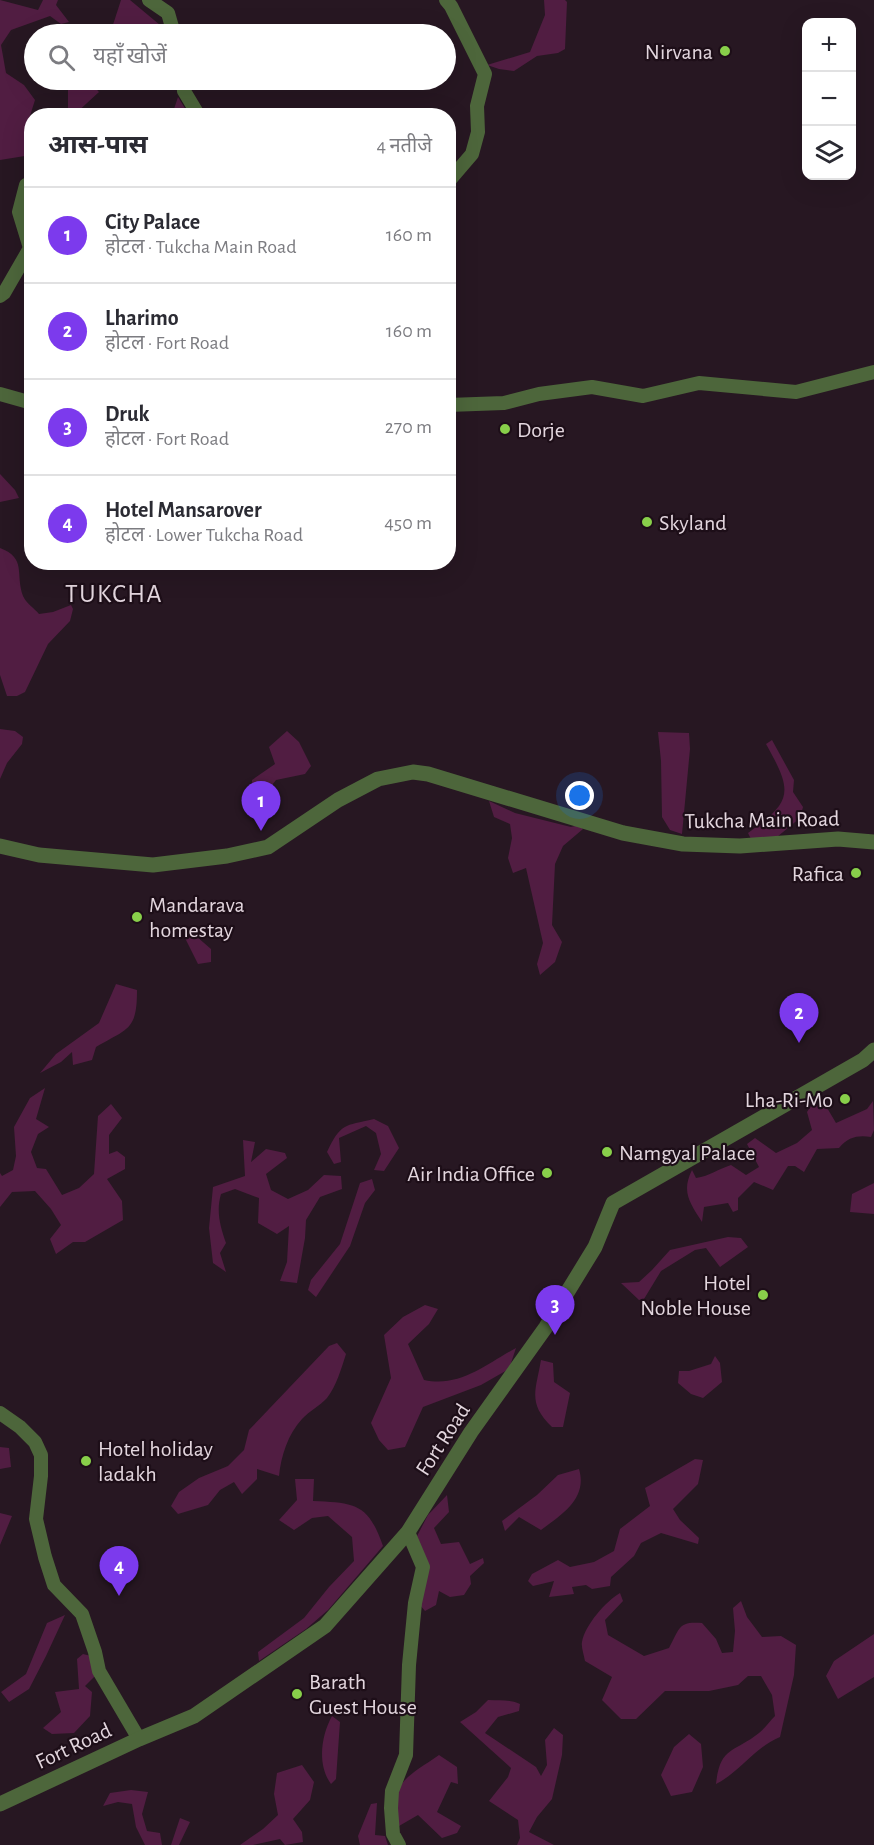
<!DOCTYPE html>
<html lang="hi">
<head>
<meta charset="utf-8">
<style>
	body { margin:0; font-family:"Alegreya Sans","Noto Sans Devanagari",sans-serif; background:#f7f7f7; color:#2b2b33 }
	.controls { position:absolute; right:18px; top:18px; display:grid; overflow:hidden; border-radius:12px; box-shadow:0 6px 24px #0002 }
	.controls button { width:54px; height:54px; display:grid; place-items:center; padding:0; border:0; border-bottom:2px solid #e1e1e2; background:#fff; color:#2b2b33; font:30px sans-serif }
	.you { position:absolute; left:580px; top:796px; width:21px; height:21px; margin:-15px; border:4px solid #fff; border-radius:50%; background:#1a73e8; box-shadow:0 0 0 9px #1a73e833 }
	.badge { display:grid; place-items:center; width:39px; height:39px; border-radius:50%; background:#7c3aed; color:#fff; font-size:20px; font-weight:700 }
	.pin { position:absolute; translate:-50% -50px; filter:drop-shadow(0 2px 3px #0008) }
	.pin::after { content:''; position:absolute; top:32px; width:21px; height:18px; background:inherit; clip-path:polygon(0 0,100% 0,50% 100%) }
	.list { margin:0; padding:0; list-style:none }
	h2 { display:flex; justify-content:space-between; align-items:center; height:78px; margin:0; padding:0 24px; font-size:26px }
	h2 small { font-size:20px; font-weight:400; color:#7c7c81 }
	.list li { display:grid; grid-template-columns:39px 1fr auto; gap:18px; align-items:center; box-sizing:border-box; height:96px; padding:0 24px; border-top:2px solid #e1e1e2 }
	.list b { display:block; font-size:22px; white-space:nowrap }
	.list p { margin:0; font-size:20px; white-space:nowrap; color:#7c7c81 }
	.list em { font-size:20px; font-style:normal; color:#7c7c81 }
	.icon { flex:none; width:33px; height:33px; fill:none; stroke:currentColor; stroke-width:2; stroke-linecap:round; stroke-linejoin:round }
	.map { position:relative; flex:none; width:874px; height:1845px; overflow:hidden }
	.search { position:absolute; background:#fff; box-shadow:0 6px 24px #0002; left:24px; top:24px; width:432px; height:66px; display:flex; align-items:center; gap:15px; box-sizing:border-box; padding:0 21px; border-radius:33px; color:#7c7c81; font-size:22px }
	.panel { position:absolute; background:#fff; box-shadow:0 6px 24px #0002; left:24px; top:108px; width:432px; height:462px; border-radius:24px }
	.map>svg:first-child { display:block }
</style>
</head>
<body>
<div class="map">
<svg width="874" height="1845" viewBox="0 0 874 1845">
	<rect width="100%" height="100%" fill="#271722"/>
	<!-- green -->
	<path fill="#511d42" d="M0,0L38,10L43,0H58L56,5L69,22L61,24L50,16L11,30L1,45L6,73L24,85L35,100L29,119L31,121V155L0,160Z
		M121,0H130L160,25L164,34H110Z
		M544,0H565L567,2L565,49L558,53L537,56L514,71L499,69L487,65L530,52L545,15Z
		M80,80H88L99,92L74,115H68V90Z
		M178,97L189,115H172Z
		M0,474L15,490L19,498L0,502Z
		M0,548C27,558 15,574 23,596C26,603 34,608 39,614L53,612L71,605L73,609L70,621L48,644L25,692L17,696H7L0,675Z
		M0,729L15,731L23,737L22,744L7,763L0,779Z
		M287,731L299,742L311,766L305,774L276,780L262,798L252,793V780L275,764L269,747Z
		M658,732L689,733L690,749L682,834L670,830L662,817L661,761Z
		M772,740L794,780L793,792L803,807L800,818L777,837L751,839L748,833C793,801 793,792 766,744Z
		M489,801L515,813L571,827L579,825L583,829L563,846L555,864L552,925L562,942L555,962L540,975L537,964L543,943L526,868L513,873L508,858L512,838L510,824L494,817Z
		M189,930L211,949V962L198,964L185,938Z
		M116,984L137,990C137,1031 128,1028 96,1047L92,1060L73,1065L72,1052L61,1062L40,1073L56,1054L99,1023Z
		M45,1088L36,1119L49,1127L38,1134L31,1152L37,1168L46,1169L62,1195L79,1188L94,1174L98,1116L111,1104L122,1118L109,1135V1154L117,1151L125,1157V1169L107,1179L122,1201L123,1220L85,1242H73L56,1254L50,1239L61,1225L51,1209L35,1191L12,1192L0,1207V1173L2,1176L13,1170L16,1156L14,1127L30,1098Z
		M814,1101H823L836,1123L867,1109L873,1101L874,1130L871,1137C858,1135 848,1137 839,1148L817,1149L804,1172L795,1166H788L773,1190L754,1182L738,1198V1210L733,1212L728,1203L704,1207L702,1222C690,1203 681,1192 692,1170L696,1178C710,1176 718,1169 731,1165L746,1175L759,1167L747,1144L755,1138L776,1153L797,1143L812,1130L807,1112Z
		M374,1119L388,1126L399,1148L384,1171L374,1170L381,1154L376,1133L366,1126L339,1138L341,1162L334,1164L327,1152C341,1123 344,1126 374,1119Z
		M243,1140L255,1142L251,1162L266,1149L285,1153L287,1158L266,1174L271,1190L288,1199L308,1190L324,1175L341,1176L342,1189L320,1197L306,1220L305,1238L297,1283L280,1281L287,1262L289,1226L277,1234L258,1223L259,1198L235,1189L221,1194C216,1211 220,1226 226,1243L220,1253L226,1272L213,1263L209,1228L213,1187L245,1176Z
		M372,1179L375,1190L365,1203L350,1246L316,1297L308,1290L311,1280L340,1244L360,1183Z
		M874,1183V1214L850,1212L852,1194Z
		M728,1237L741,1238L748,1247L720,1267L706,1248L695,1250L661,1271L644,1299L639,1300L621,1283L639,1282L652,1270L670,1250Z
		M425,1305L438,1309L429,1324L408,1344L424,1380C460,1388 486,1364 516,1348L509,1369L481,1385L423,1407L405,1447L388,1450L379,1440L371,1423L391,1378L384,1335L403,1317Z
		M337,1343L346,1354C341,1369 337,1385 327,1398C320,1406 309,1411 302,1419C288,1434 281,1456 279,1476L257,1469V1479L242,1494L234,1482L220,1490L208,1505L178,1514L171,1506L179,1492L199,1478L228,1466L244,1450L249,1430L329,1346Z
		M715,1356L720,1363L722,1382L703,1398L691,1394L678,1383L679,1371H689L711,1364Z
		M541,1360L553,1363L554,1382L570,1393L563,1427H552C527,1403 536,1390 541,1360Z
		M0,1447L9,1448L11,1467L0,1469Z
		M695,1459L703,1460L698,1484L673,1509L680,1520L699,1538L698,1544L661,1533L641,1543L634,1556L611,1577L610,1586L592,1589L586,1585L572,1587L574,1594L549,1597L554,1581L533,1586L528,1581L532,1574L558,1560L570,1567L594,1562L614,1551L620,1529L650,1506L645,1488Z
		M579,1469C588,1499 561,1515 541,1530L519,1517L505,1531L502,1521L537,1495L558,1475Z
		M295,1479H314L313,1501C355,1503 368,1503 383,1546L328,1610L306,1629L259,1661L258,1652L304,1618L329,1587L354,1561L352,1537L328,1516L312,1518L294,1530L279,1520L297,1500Z
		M447,1495L449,1512L434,1528L441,1544L459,1542L470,1564L483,1558L484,1563L470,1576L471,1584L464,1595L450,1597L439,1591L436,1605L425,1611L420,1605L416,1538L428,1515Z
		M0,1513L12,1516L0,1545Z
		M620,1593L623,1601L605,1620L608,1635L644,1656L669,1648C680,1628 678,1621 702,1623L716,1639L722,1653L733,1652L735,1631L733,1608L741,1601L747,1617L762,1637L781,1636L796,1645L794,1675L780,1737C755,1747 740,1772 716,1784C720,1746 734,1753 759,1733C765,1728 770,1721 775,1716L772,1695L761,1676H748L738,1685L709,1691H665L636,1719H621L602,1700L612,1677L585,1661C584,1655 581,1647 582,1642C585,1625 606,1601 620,1593Z
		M65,1615L46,1656L29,1689L9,1702L1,1692L26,1674L47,1623Z
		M874,1634V1677L838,1699L826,1676L834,1661Z
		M83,1654L91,1656L95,1676L85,1686L92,1692L90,1716L74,1733L52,1734L43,1728L61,1712L55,1692L79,1689L77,1659Z
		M488,1700C500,1701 509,1699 520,1704L519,1711L498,1717L485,1733L536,1767L541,1776L547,1765L545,1740L554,1728L563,1735L562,1755L552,1799L537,1817L529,1832L554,1845H517L520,1838L518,1820L489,1801L508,1777L511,1768L460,1722L476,1712Z
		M332,1716L340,1722L336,1779L331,1784C317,1765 321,1736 332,1716Z
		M689,1734L701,1744L703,1767L692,1792L671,1796L661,1775L674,1747Z
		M439,1755L457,1767L458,1784L451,1782L437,1812L461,1826L457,1833L442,1838L418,1815L399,1826C389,1782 406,1778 439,1755Z
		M302,1765L314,1782L310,1800L293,1819L302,1832L303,1842L285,1845L280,1839L253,1845H240L263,1829L278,1815L274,1794L277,1773Z
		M131,1790L148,1792L142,1814L147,1831L160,1833L162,1845H145L136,1827L132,1804L118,1802L103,1806L110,1793Z
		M377,1803L375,1835L385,1836L388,1845H360L358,1836L371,1804Z
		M180,1818L190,1822L179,1845H171Z"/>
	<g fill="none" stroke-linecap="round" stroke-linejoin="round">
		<!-- minor -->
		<path stroke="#4d663b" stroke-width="14" d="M149,0L168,13L174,34
			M446,0L451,6L485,74L477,106L478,132L472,154L448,182
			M183,80L184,91L199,116
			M0,296L4,293L30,248L19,212L26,185
			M0,394L32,403
			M448,405L504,403L539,394L592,387L643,396L699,383L796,392L874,372
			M0,1413L20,1427L35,1442L41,1455V1476L36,1519L45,1557L54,1585L82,1614L95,1652L99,1671L139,1739
			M399,1845L393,1834L391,1808L392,1791L406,1755L409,1665L415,1603L423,1567L408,1532"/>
		<!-- tertiary -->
		<path stroke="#4d663b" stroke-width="15" d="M0,846L39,855L153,865L227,856L268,847L338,800L378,779L413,772L428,774L623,833L683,844L740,846L838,839L874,842
			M0,1804L139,1739L194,1716L325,1626L408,1532L471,1432L546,1327L595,1247L613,1203L863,1060L874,1050"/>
	</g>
	<!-- markers -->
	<g fill="#88cf4a" stroke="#1d0e18" stroke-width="2">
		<circle cx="725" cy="51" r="6"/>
		<circle cx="505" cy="429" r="6"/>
		<circle cx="647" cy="522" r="6"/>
		<circle cx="856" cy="873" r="6"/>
		<circle cx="137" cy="917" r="6"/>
		<circle cx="845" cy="1099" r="6"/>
		<circle cx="607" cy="1152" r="6"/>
		<circle cx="547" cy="1173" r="6"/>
		<circle cx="763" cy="1295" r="6"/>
		<circle cx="86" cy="1461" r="6"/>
		<circle cx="297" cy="1694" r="6"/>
	</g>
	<g text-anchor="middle" stroke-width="4.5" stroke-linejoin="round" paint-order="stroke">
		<!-- poi labels -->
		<g font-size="22" fill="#e3d6de" stroke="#1d0e18" text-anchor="start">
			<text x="713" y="59" text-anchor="end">Nirvana</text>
			<text x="517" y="437">Dorje</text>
			<text x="659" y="530">Skyland</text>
			<text x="844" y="881" text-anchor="end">Rafica</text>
			<text x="149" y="912">Mandarava<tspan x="149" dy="25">homestay</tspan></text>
			<text x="833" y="1107" text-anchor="end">Lha-Ri-Mo</text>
			<text x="619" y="1160">Namgyal Palace</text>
			<text x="535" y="1181" text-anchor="end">Air India Office</text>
			<text x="751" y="1290" text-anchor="end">Hotel<tspan x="751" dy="25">Noble House</tspan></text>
			<text x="98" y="1456">Hotel holiday<tspan x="98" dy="25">ladakh</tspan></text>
			<text x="309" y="1689">Barath<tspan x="309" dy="25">Guest House</tspan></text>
		</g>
		<!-- street labels -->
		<g font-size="22" fill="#e3d6de" stroke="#1d0e18">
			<text transform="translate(762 819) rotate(-1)" y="8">Tukcha Main Road</text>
			<text transform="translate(442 1439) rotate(-57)" y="8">Fort Road</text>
			<text transform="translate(73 1745) rotate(-25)" y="8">Fort Road</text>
		</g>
		<!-- quarter labels -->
		<g font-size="26" letter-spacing="1.5" fill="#e3d6de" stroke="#1d0e18">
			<text x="114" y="602">TUKCHA</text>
		</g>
	</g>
</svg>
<div class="controls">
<button>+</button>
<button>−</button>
<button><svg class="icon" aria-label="layers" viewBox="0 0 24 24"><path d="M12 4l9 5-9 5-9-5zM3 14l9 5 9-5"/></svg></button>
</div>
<div class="you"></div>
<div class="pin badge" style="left:261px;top:831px">1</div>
<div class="pin badge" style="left:799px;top:1043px">2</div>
<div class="pin badge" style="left:555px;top:1335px">3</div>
<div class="pin badge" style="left:119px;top:1596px">4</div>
<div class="search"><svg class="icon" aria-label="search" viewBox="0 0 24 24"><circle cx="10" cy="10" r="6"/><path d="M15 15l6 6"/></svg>यहाँ खोजें</div>
<section class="panel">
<h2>आस-पास<small>4 नतीजे</small></h2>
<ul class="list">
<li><span class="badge">1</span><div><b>City Palace</b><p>होटल · Tukcha Main Road</p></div><em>160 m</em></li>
<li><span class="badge">2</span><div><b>Lharimo</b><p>होटल · Fort Road</p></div><em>160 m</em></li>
<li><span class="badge">3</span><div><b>Druk</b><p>होटल · Fort Road</p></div><em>270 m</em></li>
<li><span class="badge">4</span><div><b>Hotel Mansarover</b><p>होटल · Lower Tukcha Road</p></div><em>450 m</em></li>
</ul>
</section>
</div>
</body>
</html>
